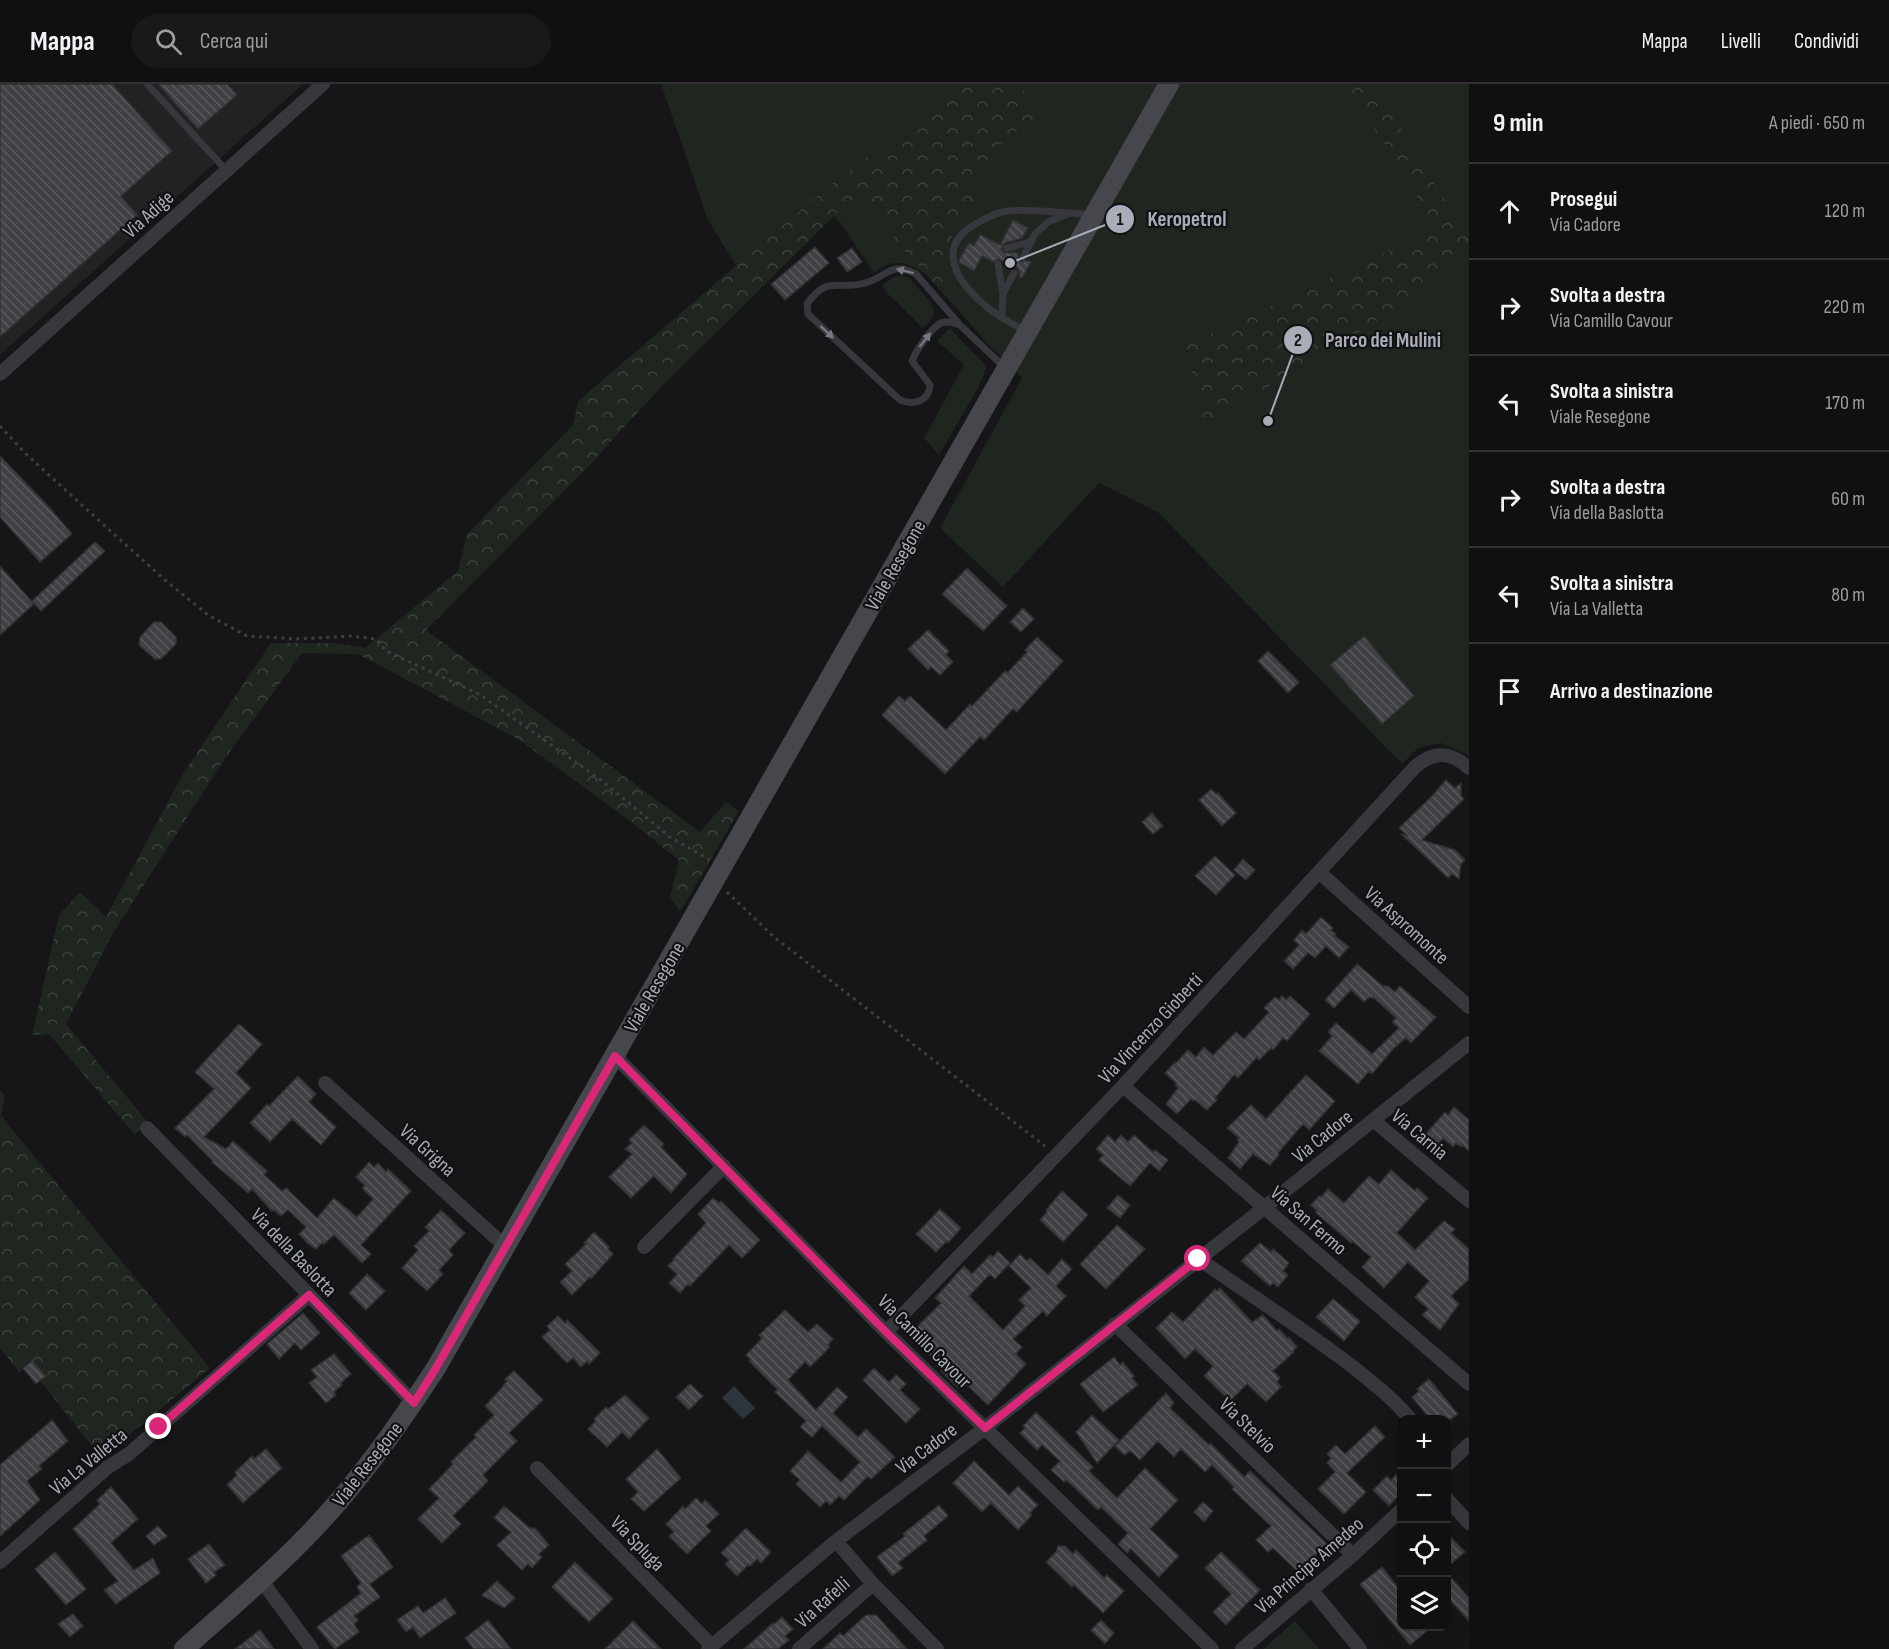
<!DOCTYPE html>
<html lang="it">
<head>
<meta charset="utf-8">
<style>
	body { margin:0; font-family:"Sofia Sans Condensed",sans-serif; background:#19191b; color:#f1f3f6 }
	.controls { position:absolute; right:18px; bottom:18px; display:grid; overflow:hidden; border-radius:12px; box-shadow:0 6px 24px #0002 }
	.controls button { width:54px; height:54px; display:grid; place-items:center; padding:0; border:0; border-bottom:2px solid #303032; background:#101012; color:#f1f3f6; font:30px sans-serif }
	.stop { position:absolute; width:18px; height:18px; margin:-14px; border:4px solid #db2777; border-radius:50%; background:#fff }
	.stop.end { background:#db2777; border-color:#fff; box-shadow:0 2px 6px #0008 }
	.list { margin:0; padding:0; list-style:none }
	h2 { display:flex; justify-content:space-between; align-items:center; height:78px; margin:0; padding:0 24px; font-size:26px }
	h2 small { font-size:20px; font-weight:400; color:#9c9d9f }
	.list li { display:grid; grid-template-columns:39px 1fr auto; gap:18px; align-items:center; box-sizing:border-box; height:96px; padding:0 24px; border-top:2px solid #303032 }
	.list b { display:block; font-size:22px; white-space:nowrap }
	.list p { margin:0; font-size:20px; white-space:nowrap; color:#9c9d9f }
	.list em { font-size:20px; font-style:normal; color:#9c9d9f }
	.icon { flex:none; width:33px; height:33px; fill:none; stroke:currentColor; stroke-width:2; stroke-linecap:round; stroke-linejoin:round }
	.map { position:relative; flex:none; width:1469px; height:1565px; overflow:hidden }
	header { display:flex; align-items:center; gap:36px; box-sizing:border-box; height:84px; padding:0 30px; background:#101012; border-bottom:2px solid #303032 }
	header strong { font-size:28px }
	nav { display:flex; gap:33px; margin-inline-start:auto; font-size:21px }
	.search { width:420px; height:54px; background:#19191b; display:flex; align-items:center; gap:15px; box-sizing:border-box; padding:0 21px; border-radius:33px; color:#9c9d9f; font-size:22px }
	main { display:flex }
	aside { flex:1; background:#101012 }
	.map>svg:first-child { display:block }
</style>
</head>
<body>
<header>
<strong>Mappa</strong>
<div class="search"><svg class="icon" aria-label="search" viewBox="0 0 24 24"><circle cx="10" cy="10" r="6"/><path d="M15 15l6 6"/></svg>Cerca qui</div>
<nav><a>Mappa</a><a>Livelli</a><a>Condividi</a></nav>
</header>
<main>
<div class="map">
<svg width="1469" height="1565" viewBox="0 0 1469 1565">
	<defs>
		<pattern id="forest-crowns" width="20" height="18" patternUnits="userSpaceOnUse" patternTransform="scale(1.5)"><rect width="20" height="18" fill="#1e261f"/><path d="M2 6a3 3 0 1 1 6 0M12 15a3 3 0 1 1 6 0" fill="none" stroke="#3c433d"/></pattern>
		<pattern id="building-back-hatch" width="6" height="6" patternUnits="userSpaceOnUse" patternTransform="scale(1.5)"><rect width="6" height="6" fill="#404145"/><path d="M-1 5l2 2M0 0l6 6M5-1l2 2" fill="none" stroke="#595a5e"/></pattern>
	</defs>
	<rect width="100%" height="100%" fill="#161618"/>
	<!-- built -->
	<path fill="#222225" d="M0,0H303L0,271Z"/>
	<!-- green -->
	<path fill="#1e261f" d="M661,0H1469V671L1441,659L1418,664L1402,680L1159,429L1099,399L1003,503L940,444L1022,294L988,260L926,190C906,178 894,173 874,189L841,140L834,132L749,203L708,136Z
		M900,192L908,193C914,200 935,220 934,228C933,235 927,240 923,244L887,209L882,201L894,193Z
		M950,244L985,281L986,284L978,304L939,371L924,354L964,281L937,257Z
		M1295,1537L1319,1565H1263Z"/>
	<!-- forest -->
	<path fill="url(#forest-crowns)" d="M963,0H1021L1036,37C1005,47 984,82 963,106L978,119L975,133C949,145 941,169 951,195L940,206L857,112L834,132L659,305L584,387L426,546L700,748L726,718L739,727L680,828L670,813L679,776L631,738L518,655L358,570L302,569L224,676L113,849L66,940L146,1036L135,1051L49,950L32,951L59,831L80,808L106,833L184,688L271,559H333L365,564L458,487L467,450L573,341L578,318L584,312L822,108Z
		M1346,0H1374L1460,141L1469,133V171L1439,199L1204,342L1186,261L1437,145Z
		M0,1006L5,1012L1,1032L210,1284L101,1374L28,1281L19,1288L0,1264Z"/>
	<!-- water -->
	<path fill="#2c353c" d="M734,1302L755,1324L743,1335L722,1314Z"/>
	<!-- building -->
	<path fill="url(#building-back-hatch)" stroke="#303034" stroke-width="1.5" d="M0,0H112L172,67L121,112L137,131L0,253Z
		M158,0H227L237,11L198,45Z
		M1013,136L1028,144L1022,154L1005,159L1001,165L1005,169L1014,168L1018,170V175L1021,178L1028,176L1031,178L1022,194L1019,192L1020,188L1017,184L1013,183L1009,186L1004,184L1003,177L999,175L993,178L982,172L974,187L960,179L959,176L969,159L974,162L980,150L1000,161Z
		M815,163L829,179L785,216L771,200Z
		M852,164L862,178L847,188L837,174Z
		M0,372L49,423L72,450L40,478L0,433Z
		M95,458L105,467L41,527L32,517Z
		M0,482L34,520L0,551Z
		M967,484L1007,522L983,547L942,510Z
		M1023,524L1034,535L1021,548L1010,538Z
		M154,538H161L176,553V560L161,575H155L139,561L140,553Z
		M928,546L949,567L946,571L953,578L940,591L931,583L928,586L908,565Z
		M1364,552L1414,612L1382,640L1330,581Z
		M1037,553L1063,577L1017,628L1013,625L984,656L980,653L945,690L882,631L899,612L905,617L910,612L946,646L970,620L972,622L1005,587L1007,589L1027,568L1025,566Z
		M1268,567L1299,598L1288,609L1258,577Z
		M1446,696L1455,704L1461,699V712L1464,715L1422,756L1455,766L1465,776L1461,780L1459,795L1452,790L1448,794L1401,750L1408,752L1399,744L1431,713Z
		M1211,705L1216,710L1218,709L1236,729L1222,742L1199,716Z
		M1152,729L1163,742L1153,750L1142,738Z
		M1215,772L1235,791L1216,811L1195,792Z
		M1243,775L1255,786L1246,796L1234,786Z
		M1321,833L1333,844L1331,846L1336,850L1335,852L1349,863L1339,874L1326,862L1315,874L1308,869L1293,885L1284,877L1299,861L1294,856L1302,846L1306,850Z
		M1357,880L1383,902H1388L1395,908L1400,902L1436,933L1411,959L1406,954L1394,964L1372,990L1369,987L1358,1000L1319,967L1332,952L1328,948L1336,939L1372,970L1399,944L1392,938L1396,934L1373,913L1372,914L1370,913L1364,918L1351,906L1334,924L1325,916Z
		M1282,912L1286,916L1290,912L1310,930L1287,957L1283,954L1273,966L1271,964L1259,976L1257,973L1238,994L1234,991L1215,1014L1217,1016L1207,1026L1195,1016L1194,1017L1191,1015L1177,1030L1166,1020L1178,1004L1175,1001L1176,999L1165,989L1175,978L1176,979L1188,966L1196,973L1204,963L1213,971L1236,948L1244,955L1269,928L1264,924L1275,913L1279,916Z
		M239,940L262,960L236,989L251,1004L204,1053L226,1065L233,1057L267,1087L264,1091L282,1107L286,1104L317,1134L334,1114L357,1133L373,1115L362,1104L365,1102L356,1093L369,1078L374,1083L378,1079L386,1088L388,1085L411,1107L361,1161L371,1170L362,1179L334,1151L324,1160L322,1159L316,1165L308,1160L299,1150L306,1143L288,1126L281,1132L274,1126L272,1127L252,1105L248,1109L212,1078L213,1077L187,1051L185,1053L175,1044L214,1005L195,988Z
		M1306,991L1335,1017L1309,1046L1303,1040L1278,1069L1279,1071L1270,1081L1253,1070L1240,1085L1228,1074L1239,1058L1237,1056L1239,1054L1227,1044L1251,1021L1266,1035Z
		M298,992L316,1010L309,1018L336,1043L321,1061L292,1035L270,1058L250,1039L267,1020L269,1022Z
		M1454,1023L1469,1036V1067L1462,1061L1461,1063L1456,1059L1453,1063L1443,1054L1437,1062L1425,1051L1445,1028L1448,1031Z
		M644,1041L664,1060L661,1063L687,1090L671,1109L654,1092L631,1114L609,1093L632,1070L625,1065L632,1059L629,1056Z
		M1108,1051L1115,1058L1121,1051L1128,1058L1134,1051L1153,1068L1155,1066L1168,1076L1159,1087L1150,1079L1130,1102L1099,1076L1103,1071L1096,1065Z
		M1391,1086L1415,1107L1417,1104L1428,1114L1397,1149L1415,1166L1444,1137L1455,1145L1451,1149L1469,1165V1195L1451,1212L1459,1220L1440,1246L1422,1231L1428,1225L1415,1213L1429,1197L1408,1178L1384,1204L1362,1183L1371,1173L1352,1157L1351,1159L1315,1128L1317,1127L1311,1121L1319,1112L1321,1113L1328,1105L1344,1119L1369,1092L1379,1100Z
		M1062,1107L1088,1131L1063,1158L1040,1136L1047,1128L1046,1126Z
		M1118,1111L1130,1121L1120,1134L1107,1124Z
		M713,1114L719,1119L721,1117L760,1156L742,1174L729,1161L690,1202L688,1200L680,1209L669,1199L677,1190L668,1182L674,1176L673,1175L706,1139L698,1130Z
		M940,1125L961,1144L948,1159L947,1157L936,1168L916,1150Z
		M441,1126L465,1149L449,1166L453,1171L439,1186L443,1190L427,1207L402,1184L418,1166L414,1162L429,1147L425,1143Z
		M1117,1141L1145,1165L1106,1205L1080,1180Z
		M594,1148L609,1163L608,1165L613,1170L591,1195L590,1193L572,1211L560,1198L572,1187L565,1180L586,1160L584,1159Z
		M1260,1159L1271,1168L1273,1165L1289,1179L1283,1187L1288,1191L1278,1203L1273,1199L1270,1202L1241,1177Z
		M998,1167L1010,1179L995,1195L990,1190L969,1212L1003,1246L1025,1222L1019,1216L1031,1204L1009,1182L1020,1170L1027,1177L1030,1174L1048,1191L1062,1175L1072,1185L1056,1202L1066,1212L1047,1232L1043,1227L1013,1255L1022,1263L1016,1270L1026,1280L988,1321L964,1298L958,1304L941,1287L944,1284L909,1251L941,1219L935,1214L964,1182L972,1190L990,1171L993,1173Z
		M367,1190L385,1207L366,1226L349,1209Z
		M1220,1204L1252,1238L1263,1231L1277,1247L1279,1245L1287,1254L1289,1253L1297,1263L1293,1267L1294,1268L1273,1287L1280,1294L1277,1298L1281,1303L1266,1318L1247,1300L1230,1317L1204,1292L1213,1282L1195,1265L1185,1275L1156,1244L1172,1228L1183,1238L1215,1205L1217,1207Z
		M1333,1215L1360,1237L1344,1257L1316,1233Z
		M785,1226L808,1248L817,1240L833,1255L828,1261L830,1263L810,1283L805,1278L788,1296L816,1326L837,1303L848,1313L833,1329L858,1353L866,1345L895,1373L871,1395L868,1392L844,1416L839,1412L830,1421L826,1417L820,1423L796,1400L800,1396L790,1387L808,1367L841,1398L860,1378L822,1342L812,1353L800,1343L806,1337L775,1308L778,1306L749,1277L751,1276L746,1271L762,1254L759,1251Z
		M303,1229L320,1249L301,1266L295,1259L279,1275L267,1260Z
		M558,1232L565,1239L567,1236L600,1269L589,1280L587,1277L581,1283L573,1274L567,1279L542,1253L550,1246L547,1242Z
		M334,1270L351,1290L341,1299L342,1301L334,1308L336,1311L326,1319L309,1299L317,1293L311,1286Z
		M1114,1273L1120,1281L1123,1278L1134,1292L1132,1294L1138,1301L1103,1328L1080,1300Z
		M32,1277L46,1292L36,1300L23,1284Z
		M874,1284L889,1298L896,1291L906,1300L900,1306L920,1325L906,1339L863,1296Z
		M514,1287L543,1316L509,1349L517,1357L483,1391L488,1397L453,1432L461,1440L442,1459L418,1435L439,1414L429,1405L453,1380L451,1378L476,1353L474,1351L494,1331L485,1322L500,1306L507,1297L505,1295Z
		M1429,1295L1458,1330L1451,1335H1430L1412,1313L1419,1307L1417,1305Z
		M690,1300L703,1312L689,1326L676,1313Z
		M1166,1309L1174,1319L1170,1324L1209,1361L1210,1359L1244,1393L1250,1387L1327,1460L1298,1488L1273,1464L1268,1468L1256,1456L1271,1442L1232,1405L1234,1403L1212,1381L1205,1388L1181,1365L1174,1373L1158,1357L1140,1376L1130,1367L1124,1371L1115,1362Z
		M625,1311L649,1334L629,1355L622,1348L607,1363L588,1345L596,1337L594,1335L606,1323L608,1325Z
		M1036,1328L1093,1383L1089,1387L1117,1414L1145,1384L1178,1416L1150,1445L1179,1472L1159,1493L1131,1465L1127,1469L1118,1460L1128,1449L1101,1423L1098,1426L1074,1403L1066,1396L1064,1398L1051,1386L1060,1377L1042,1361L1037,1366L1020,1349L1025,1344L1023,1342Z
		M1092,1331L1119,1356L1097,1379L1076,1348Z
		M52,1336L68,1357L39,1382L42,1385L27,1397L40,1416L0,1452V1381Z
		M1375,1342L1385,1353L1347,1389L1366,1408L1344,1430L1318,1405L1335,1388L1327,1379L1331,1374L1327,1370L1336,1361L1345,1370Z
		M266,1365L282,1384L243,1419L227,1401L237,1391L235,1388L252,1372L254,1375Z
		M657,1365L681,1394L644,1427L631,1415L638,1408L626,1395Z
		M974,1377L1009,1411L1018,1402L1038,1421L1030,1429L1032,1431L1018,1446L991,1419L982,1428L953,1399Z
		M1401,1386V1409L1389,1422L1373,1406L1387,1392L1391,1396Z
		M111,1403L138,1435L111,1459L134,1486L153,1474L160,1489L116,1520L104,1506L118,1497L73,1445L100,1420L97,1416Z
		M696,1414L702,1420L705,1416L719,1430L706,1442L711,1447L687,1470L669,1452L674,1448L666,1440L683,1422L685,1425Z
		M1203,1418L1213,1427L1204,1438L1194,1428Z
		M939,1421L948,1432L924,1452L927,1456L898,1479L903,1484L892,1492L877,1473L905,1452L903,1450Z
		M504,1422L530,1444H535L549,1461L539,1470L542,1473L532,1484L528,1480L522,1486L497,1461L511,1448L494,1434Z
		M158,1442L167,1452L154,1461L146,1452Z
		M746,1444L771,1468L761,1479L757,1475L750,1482L748,1481L737,1492L725,1480L729,1476L721,1469Z
		M1446,1448L1465,1468L1446,1484Z
		M369,1451L393,1483L370,1500L380,1513L354,1532L358,1536L354,1540L359,1548L335,1565L317,1543L361,1509L357,1503L361,1499L341,1472Z
		M209,1460L225,1481L214,1488L216,1491L206,1499L188,1475Z
		M1058,1462H1065L1073,1470L1076,1466L1104,1494L1107,1491L1124,1507L1103,1529L1074,1501L1072,1503L1046,1478L1056,1468Z
		M55,1468L86,1505L66,1521L35,1485Z
		M1221,1468L1260,1506L1226,1541L1213,1528L1231,1510L1205,1484Z
		M575,1478L613,1515L589,1538L552,1503Z
		M1382,1483L1401,1507V1542H1433L1410,1561L1360,1500Z
		M1446,1488L1469,1514V1537L1446,1512Z
		M497,1497L515,1514L504,1524L482,1511Z
		M445,1514L456,1529L420,1554L413,1543L406,1548L397,1536L418,1522L423,1529Z
		M73,1530L83,1542L70,1553L58,1540Z
		M866,1531H876L907,1565H823L840,1549L843,1552Z
		M782,1533L793,1545L785,1552L789,1556L778,1565H744L773,1539L774,1540Z
		M488,1536L511,1565H474L465,1554Z
		M1101,1536L1114,1549L1105,1560L1091,1546Z
		M633,1537L661,1565H605Z
		M260,1546L274,1565H235Z"/>
	<g fill="none" stroke-linecap="round" stroke-linejoin="round">
		<!-- path -->
		<path stroke="#3d3f44" stroke-width="3" stroke-dasharray="3 4.5" stroke-linecap="butt" d="M0,342L26,370L95,433L165,496L208,531L247,552L297,555L352,552L376,555L386,567L479,610L601,696L670,753L708,775
			M727,808L774,853L1045,1062"/>
		<!-- lane -->
		<path stroke="#37383d" stroke-width="7" d="M147,0L226,86
			M1007,164L1031,158
			M1023,173L1035,150L1048,138L1070,129L1093,131
			M998,180L1003,210
			M1014,189L1003,210L1002,234L1026,247
			M1002,234C971,214 926,169 974,141C984,135 996,128 1009,127C1028,125 1050,128 1070,129
			M960,241C954,239 948,236 941,239C931,244 916,267 912,277L930,301C929,317 914,322 900,316L808,230L807,220C828,190 837,207 865,199C887,194 889,176 916,190L960,241L1004,283"/>
		<!-- street -->
		<path stroke="#37383d" stroke-width="14" d="M0,290L323,0
			M1319,788L1469,923
			M615,972L886,1248L1212,1565
			M325,999L506,1163
			M1123,1002L1469,1300
			M1373,1036L1469,1117
			M147,1044L414,1319
			M644,1163L724,1082
			M1199,1175C1250,1211 1304,1245 1353,1283C1374,1300 1394,1315 1411,1336
			M1115,1240L1353,1471
			M886,1248L1123,1002L1415,683C1434,667 1450,667 1469,684
			M1446,1382L1469,1360
			M537,1384L712,1562
			M1446,1414L1469,1439
			M836,1457L873,1500L937,1565
			M0,1478L108,1383L129,1370L309,1211
			M261,1496L312,1565
			M1311,1505L1360,1565
			M708,1565L836,1457L985,1344L1265,1123L1469,959
			M799,1565L873,1500
			M1242,1565L1353,1471L1402,1425"/>
		<!-- secondary -->
		<path stroke="#45474d" stroke-width="20" d="M184,1565C223,1530 265,1495 302,1457C354,1405 396,1345 436,1284L1169,0"/>
	</g>
	<!-- one-way arrows -->
	<defs><path id="oneway-solid" d="M-6-.8H1V-3.2L6.5 0L1 3.2V.8H-6Z" transform="scale(1.5)"/></defs>
	<g fill="#757881">
		<use href="#oneway-solid" transform="translate(905 187) rotate(-166)"/>
		<use href="#oneway-solid" transform="translate(827 248) rotate(43)"/>
		<use href="#oneway-solid" transform="translate(925 256) rotate(-52)"/>
	</g>
	<g fill="none" stroke-linecap="round" stroke-linejoin="round">
		<!-- route -->
		<path stroke="#db2777" stroke-width="8" d="M159,1343L309,1211L414,1319L436,1284L615,972L886,1248L985,1344L1198,1175"/>
	</g>
	<g text-anchor="middle" stroke-width="4.5" stroke-linejoin="round" paint-order="stroke">
		<!-- street labels -->
		<g font-size="20" fill="#a8adb8" stroke="#111113">
			<text transform="translate(148 130) rotate(-42)" y="7">Via Adige</text>
			<text transform="translate(895 481) rotate(-60)" y="7">Viale Resegone</text>
			<text transform="translate(1407 841) rotate(42)" y="7">Via Aspromonte</text>
			<text transform="translate(654 903) rotate(-60)" y="7">Viale Resegone</text>
			<text transform="translate(1150 944) rotate(-47)" y="7">Via Vincenzo Gioberti</text>
			<text transform="translate(1420 1050) rotate(40)" y="7">Via Carnia</text>
			<text transform="translate(1322 1052) rotate(-39)" y="7">Via Cadore</text>
			<text transform="translate(428 1066) rotate(42)" y="7">Via Grigna</text>
			<text transform="translate(1309 1136) rotate(41)" y="7">Via San Fermo</text>
			<text transform="translate(294 1168) rotate(46)" y="7">Via della Baslotta</text>
			<text transform="translate(925 1257) rotate(45)" y="7">Via Camillo Cavour</text>
			<text transform="translate(1248 1341) rotate(44)" y="7">Via Stelvio</text>
			<text transform="translate(926 1364) rotate(-37)" y="7">Via Cadore</text>
			<text transform="translate(88 1377) rotate(-39)" y="7">Via La Valletta</text>
			<text transform="translate(367 1380) rotate(-52)" y="7">Viale Resegone</text>
			<text transform="translate(638 1459) rotate(46)" y="7">Via Spluga</text>
			<text transform="translate(1309 1481) rotate(-41)" y="7">Via Principe Amedeo</text>
			<text transform="translate(822 1518) rotate(-42)" y="7">Via Rafelli</text>
		</g>
	</g>
	<!-- callouts -->
	<path fill="none" stroke="#a8adb8" stroke-width="2" d="M1010 179L1120 135M1268 337L1298 256"/>
	<g fill="#a8adb8" stroke="#111113" stroke-width="2">
		<circle cx="1010" cy="179" r="6"/>
		<circle cx="1268" cy="337" r="6"/>
		<circle cx="1120" cy="135" r="15"/>
		<circle cx="1298" cy="256" r="15"/>
	</g>
	<g font-size="18" text-anchor="middle" font-weight="bold" fill="#111">
		<text x="1120" y="141">1</text>
		<text x="1298" y="262">2</text>
	</g>
	<g font-size="21" text-anchor="middle" font-weight="bold" fill="#a8adb8" stroke="#111113" stroke-width="4.5" stroke-linejoin="round" paint-order="stroke">
		<text x="1187" y="142">Keropetrol</text>
		<text x="1383" y="263">Parco dei Mulini</text>
	</g>
</svg>
<div class="controls">
<button>+</button>
<button>−</button>
<button><svg class="icon" aria-label="locate" viewBox="0 0 24 24"><circle cx="12" cy="12" r="6"/><path d="M12 2v4M12 18v4M2 12h4M18 12h4"/></svg></button>
<button><svg class="icon" aria-label="layers" viewBox="0 0 24 24"><path d="M12 4l9 5-9 5-9-5zM3 14l9 5 9-5"/></svg></button>
</div>
<div class="stop" style="left:1198px;top:1175px"></div>
<div class="stop end" style="left:159px;top:1343px"></div>
</div>
<aside>
<h2>9 min<small>A piedi · 650 m</small></h2>
<ul class="list">
<li><svg class="icon" aria-label="ahead" viewBox="0 0 24 24"><path d="M12 20V5M6 11l6-6 6 6"/></svg><div><b>Prosegui</b><p>Via Cadore</p></div><em>120 m</em></li>
<li><svg class="icon" aria-label="right" viewBox="0 0 24 24"><path d="M7 20v-9h11M14 6l5 5-5 5"/></svg><div><b>Svolta a destra</b><p>Via Camillo Cavour</p></div><em>220 m</em></li>
<li><svg class="icon" aria-label="left" viewBox="0 0 24 24"><path d="M17 20v-9H6M10 6l-5 5 5 5"/></svg><div><b>Svolta a sinistra</b><p>Viale Resegone</p></div><em>170 m</em></li>
<li><svg class="icon" aria-label="right" viewBox="0 0 24 24"><path d="M7 20v-9h11M14 6l5 5-5 5"/></svg><div><b>Svolta a destra</b><p>Via della Baslotta</p></div><em>60 m</em></li>
<li><svg class="icon" aria-label="left" viewBox="0 0 24 24"><path d="M17 20v-9H6M10 6l-5 5 5 5"/></svg><div><b>Svolta a sinistra</b><p>Via La Valletta</p></div><em>80 m</em></li>
<li><svg class="icon" aria-label="arrive" viewBox="0 0 24 24"><path d="M6 21V4h12l-3 4 3 4H6"/></svg><div><b>Arrivo a destinazione</b></div></li>
</ul>
</aside>
</main>
</body>
</html>
